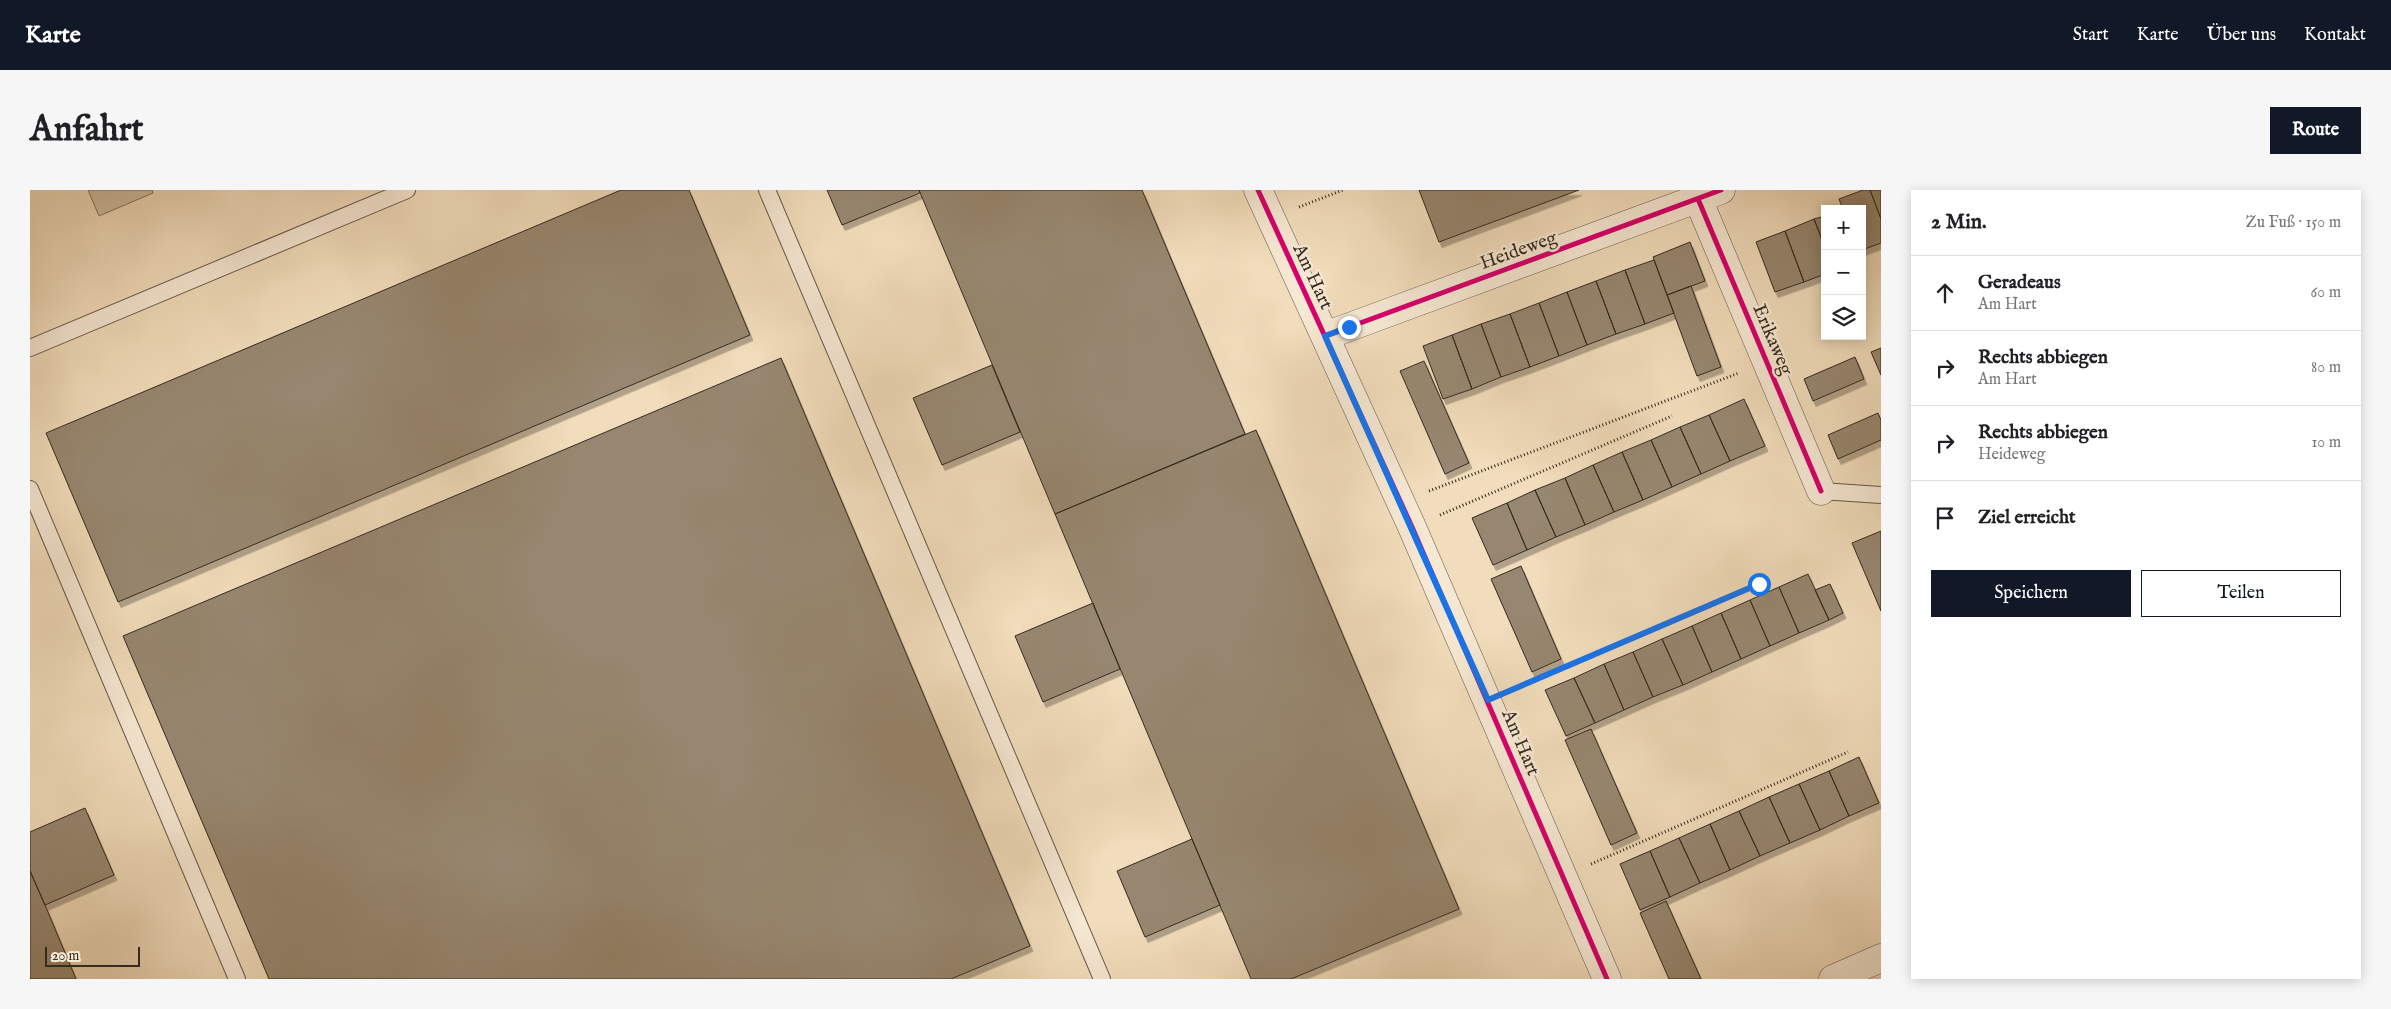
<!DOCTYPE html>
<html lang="de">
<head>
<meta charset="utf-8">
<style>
	body { margin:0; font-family:"IM FELL English",serif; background:#f6f6f6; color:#202124 }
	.controls { position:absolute; right:15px; top:15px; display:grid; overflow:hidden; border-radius:0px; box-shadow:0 2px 12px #0003 }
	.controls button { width:45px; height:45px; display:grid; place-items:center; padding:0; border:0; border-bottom:1px solid #e0e0e0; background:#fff; color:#202124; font:25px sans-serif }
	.scale { position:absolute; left:15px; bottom:12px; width:95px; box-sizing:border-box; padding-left:5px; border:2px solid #352b1f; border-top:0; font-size:14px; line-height:18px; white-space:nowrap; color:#352b1f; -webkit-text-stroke:4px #f6e8d3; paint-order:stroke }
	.stop { position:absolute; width:15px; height:15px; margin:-11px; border:4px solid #1a73e8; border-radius:50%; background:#fff }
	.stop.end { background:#1a73e8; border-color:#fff; box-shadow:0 1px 5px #0008 }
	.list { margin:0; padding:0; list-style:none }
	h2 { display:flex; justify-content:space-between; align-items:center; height:65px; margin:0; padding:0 20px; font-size:21px }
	h2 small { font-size:16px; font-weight:400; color:#757577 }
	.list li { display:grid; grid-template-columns:32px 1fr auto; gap:15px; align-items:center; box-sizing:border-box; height:75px; padding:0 20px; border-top:1px solid #e0e0e0 }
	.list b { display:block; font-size:19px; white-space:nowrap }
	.list p { margin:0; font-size:16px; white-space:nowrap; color:#757577 }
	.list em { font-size:16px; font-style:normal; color:#757577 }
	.actions { display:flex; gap:10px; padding:15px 20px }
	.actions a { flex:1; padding:11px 0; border:1px solid #111827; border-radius:0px; text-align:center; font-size:18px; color:#111827 }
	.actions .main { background:#111827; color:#fff }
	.icon { flex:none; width:28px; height:28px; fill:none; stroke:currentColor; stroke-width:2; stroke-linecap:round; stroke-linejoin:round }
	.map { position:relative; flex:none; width:1851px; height:789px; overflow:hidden; border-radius:0px }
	header { display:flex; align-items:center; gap:30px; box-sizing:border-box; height:70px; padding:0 25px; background:#111827; color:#fff }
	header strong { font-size:24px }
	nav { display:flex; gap:28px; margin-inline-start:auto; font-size:18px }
	.intro { display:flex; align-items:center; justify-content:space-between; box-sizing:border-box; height:120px; padding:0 30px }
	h1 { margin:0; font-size:35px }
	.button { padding:12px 22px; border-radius:0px; background:#111827; color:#fff; font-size:18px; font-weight:700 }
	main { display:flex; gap:30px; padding:0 30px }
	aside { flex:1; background:#fff; border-radius:0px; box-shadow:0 2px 12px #0003 }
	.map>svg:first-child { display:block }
</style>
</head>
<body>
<header>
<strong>Karte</strong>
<nav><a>Start</a><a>Karte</a><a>Über uns</a><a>Kontakt</a></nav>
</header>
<div class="intro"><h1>Anfahrt</h1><a class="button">Route</a></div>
<main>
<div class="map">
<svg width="1851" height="789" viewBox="0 0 1851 789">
	<defs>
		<filter id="shadow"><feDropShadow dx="3" dy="5.5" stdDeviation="0" flood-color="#0004"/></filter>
	</defs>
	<rect width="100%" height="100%" fill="#f1dcbb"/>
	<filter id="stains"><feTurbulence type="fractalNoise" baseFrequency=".004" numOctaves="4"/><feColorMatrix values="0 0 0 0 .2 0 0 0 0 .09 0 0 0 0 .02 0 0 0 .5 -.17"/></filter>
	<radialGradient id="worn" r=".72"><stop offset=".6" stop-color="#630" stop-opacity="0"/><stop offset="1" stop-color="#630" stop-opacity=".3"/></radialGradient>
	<!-- green -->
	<path fill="#d1bea0" stroke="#837460" d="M58,0H122L123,3L69,26Z"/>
	<!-- building -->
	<path fill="#978770" stroke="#352b1f" filter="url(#shadow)" d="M591,0H659L720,145L88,412L16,243Z
		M797,0H889L890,3L812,35Z
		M889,0H1112L1215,244L1025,324Z
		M1389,0H1549L1409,52Z
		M1833,0H1840L1851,29V53L1832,60V19H1813L1809,9Z
		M1840,0H1851V29Z
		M1795,26V57L1784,29Z
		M1784,29L1795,57V84L1774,92L1755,41Z
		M1755,41L1774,92L1745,102L1726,52Z
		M1660,52L1675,91L1637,105L1623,67Z
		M1624,70L1644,123L1615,134L1595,80Z
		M1595,80L1615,134L1586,144L1566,91Z
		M1566,91L1586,144L1557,155L1537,102Z
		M1661,96L1691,177L1667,186L1637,105Z
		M1537,102L1557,155L1529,166L1509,113Z
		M1509,113L1529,166L1500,177L1480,124Z
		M1480,124L1500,177L1471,187L1451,134Z
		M1451,134L1471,187L1442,199L1422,145Z
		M1422,145L1442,199L1413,209L1393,156Z
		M1851,158V185L1841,162Z
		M1825,167L1834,189L1783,211L1774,189Z
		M751,168L1000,756L921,789H239L93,446Z
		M1394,171L1439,273L1415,284L1370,181Z
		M962,175L990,242L912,275L883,208Z
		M1714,209L1735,256L1700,271L1679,225Z
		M1848,223L1851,230V250L1808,269L1798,245Z
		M1679,225L1700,271L1671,284L1650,237Z
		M1650,237L1671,284L1642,297L1621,250Z
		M1226,240L1429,719L1261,789H1221L1025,324Z
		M1621,250L1642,297L1613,310L1592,262Z
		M1592,262L1613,310L1584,322L1563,275Z
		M1563,275L1584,322L1555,335L1535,288Z
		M1535,288L1555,335L1526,347L1505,300Z
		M1505,300L1526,347L1497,360L1477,313Z
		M1477,313L1497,360L1463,375L1442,328Z
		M1851,341V421L1822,353Z
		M1491,376L1531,469L1502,482L1461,389Z
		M1778,384L1799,430L1769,443L1749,397Z
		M1800,394L1813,423L1799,430L1785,400Z
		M1749,397L1769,443L1740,456L1720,410Z
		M1720,410L1740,456L1711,469L1691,423Z
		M1063,413L1090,479L1013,512L985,446Z
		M1691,423L1711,469L1682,482L1662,436Z
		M1662,436L1682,482L1653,495L1632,449Z
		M1632,449L1653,495L1623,507L1603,462Z
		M1603,462L1623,507L1594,520L1574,474Z
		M1574,474L1594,520L1565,533L1544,488Z
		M1544,488L1565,533L1536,546L1515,500Z
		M1561,539L1607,643L1581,655L1535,550Z
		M1829,567L1849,613L1819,626L1799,581Z
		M1799,581L1819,626L1790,640L1769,594Z
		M1769,594L1790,640L1760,653L1739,607Z
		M1739,607L1760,653L1730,666L1709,621Z
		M55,618L84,685L15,715L0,681V642Z
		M1709,621L1730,666L1700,680L1680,634Z
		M1680,634L1700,680L1670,693L1649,648Z
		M1649,648L1670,693L1640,707L1620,661Z
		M1162,649L1190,715L1115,747L1087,681Z
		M1620,661L1640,707L1610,720L1590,674Z
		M0,681L15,715L46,789H0Z
		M1636,711L1671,789H1639L1610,723Z"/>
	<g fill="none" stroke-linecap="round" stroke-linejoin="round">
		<defs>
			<path id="service" d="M737,0L1072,789
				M0,158L377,0
				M0,299L207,789
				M1791,301L1851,305"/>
			<path id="minor" d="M1228,0L1382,337L1577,789
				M1668,9L1791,301
				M1295,146L1691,0
				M1803,789L1851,768"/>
		</defs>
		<!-- service casing -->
		<use href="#service" stroke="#645746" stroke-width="18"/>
		<!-- minor casing -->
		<use href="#minor" stroke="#645746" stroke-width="29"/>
		<!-- path -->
		<path stroke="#352b1f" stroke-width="3" stroke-dasharray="1 2.5" stroke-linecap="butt" d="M1269,17L1313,0
			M1399,301L1709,183
			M1410,325L1642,226
			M1484,499L1729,394
			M1561,674L1818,562"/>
		<!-- service -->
		<use href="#service" stroke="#f6e8d3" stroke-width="16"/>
		<!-- minor -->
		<use href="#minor" stroke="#f6e8d3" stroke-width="28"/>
		<defs>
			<path id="cycleway" d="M1228,0L1382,337L1577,789
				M1668,9L1791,301
				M1295,146L1691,0"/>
		</defs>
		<!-- cycleway casing -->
		<use href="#cycleway" stroke="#f6e8d3" stroke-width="8"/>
		<!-- cycleway -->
		<use href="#cycleway" stroke="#d6006c" stroke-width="5"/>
	</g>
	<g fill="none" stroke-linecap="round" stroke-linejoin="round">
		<!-- route -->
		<path stroke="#1a73e8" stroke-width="6" d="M1319,137L1295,146L1458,510L1729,394"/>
	</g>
	<g text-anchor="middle" stroke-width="5" stroke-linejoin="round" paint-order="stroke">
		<!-- street labels -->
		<g font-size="19" fill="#352b1f" stroke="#f6e8d3">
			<text transform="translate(1488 59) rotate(-20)" y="7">Heideweg</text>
			<text transform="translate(1284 86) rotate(65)" y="7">Am Hart</text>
			<text transform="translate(1744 149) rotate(67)" y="7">Erikaweg</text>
			<text transform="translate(1492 552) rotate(67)" y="7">Am Hart</text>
		</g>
	</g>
	<rect width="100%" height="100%" filter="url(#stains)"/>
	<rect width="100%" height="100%" fill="url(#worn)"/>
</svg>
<div class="controls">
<button>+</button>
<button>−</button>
<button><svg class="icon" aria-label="layers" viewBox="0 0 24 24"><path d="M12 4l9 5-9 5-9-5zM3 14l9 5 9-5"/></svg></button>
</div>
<div class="scale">20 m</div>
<div class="stop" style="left:1729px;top:394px"></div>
<div class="stop end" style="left:1319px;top:137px"></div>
</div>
<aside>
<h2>2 Min.<small>Zu Fuß · 150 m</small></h2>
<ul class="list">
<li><svg class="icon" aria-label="ahead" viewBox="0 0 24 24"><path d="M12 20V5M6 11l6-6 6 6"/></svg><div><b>Geradeaus</b><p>Am Hart</p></div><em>60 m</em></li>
<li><svg class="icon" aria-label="right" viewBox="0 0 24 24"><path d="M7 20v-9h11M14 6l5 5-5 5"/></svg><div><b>Rechts abbiegen</b><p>Am Hart</p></div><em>80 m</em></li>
<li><svg class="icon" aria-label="right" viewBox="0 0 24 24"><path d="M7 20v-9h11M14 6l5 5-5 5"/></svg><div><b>Rechts abbiegen</b><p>Heideweg</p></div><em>10 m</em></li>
<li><svg class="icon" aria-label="arrive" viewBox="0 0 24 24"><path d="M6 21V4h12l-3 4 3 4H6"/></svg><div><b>Ziel erreicht</b></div></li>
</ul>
<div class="actions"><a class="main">Speichern</a><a>Teilen</a></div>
</aside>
</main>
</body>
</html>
